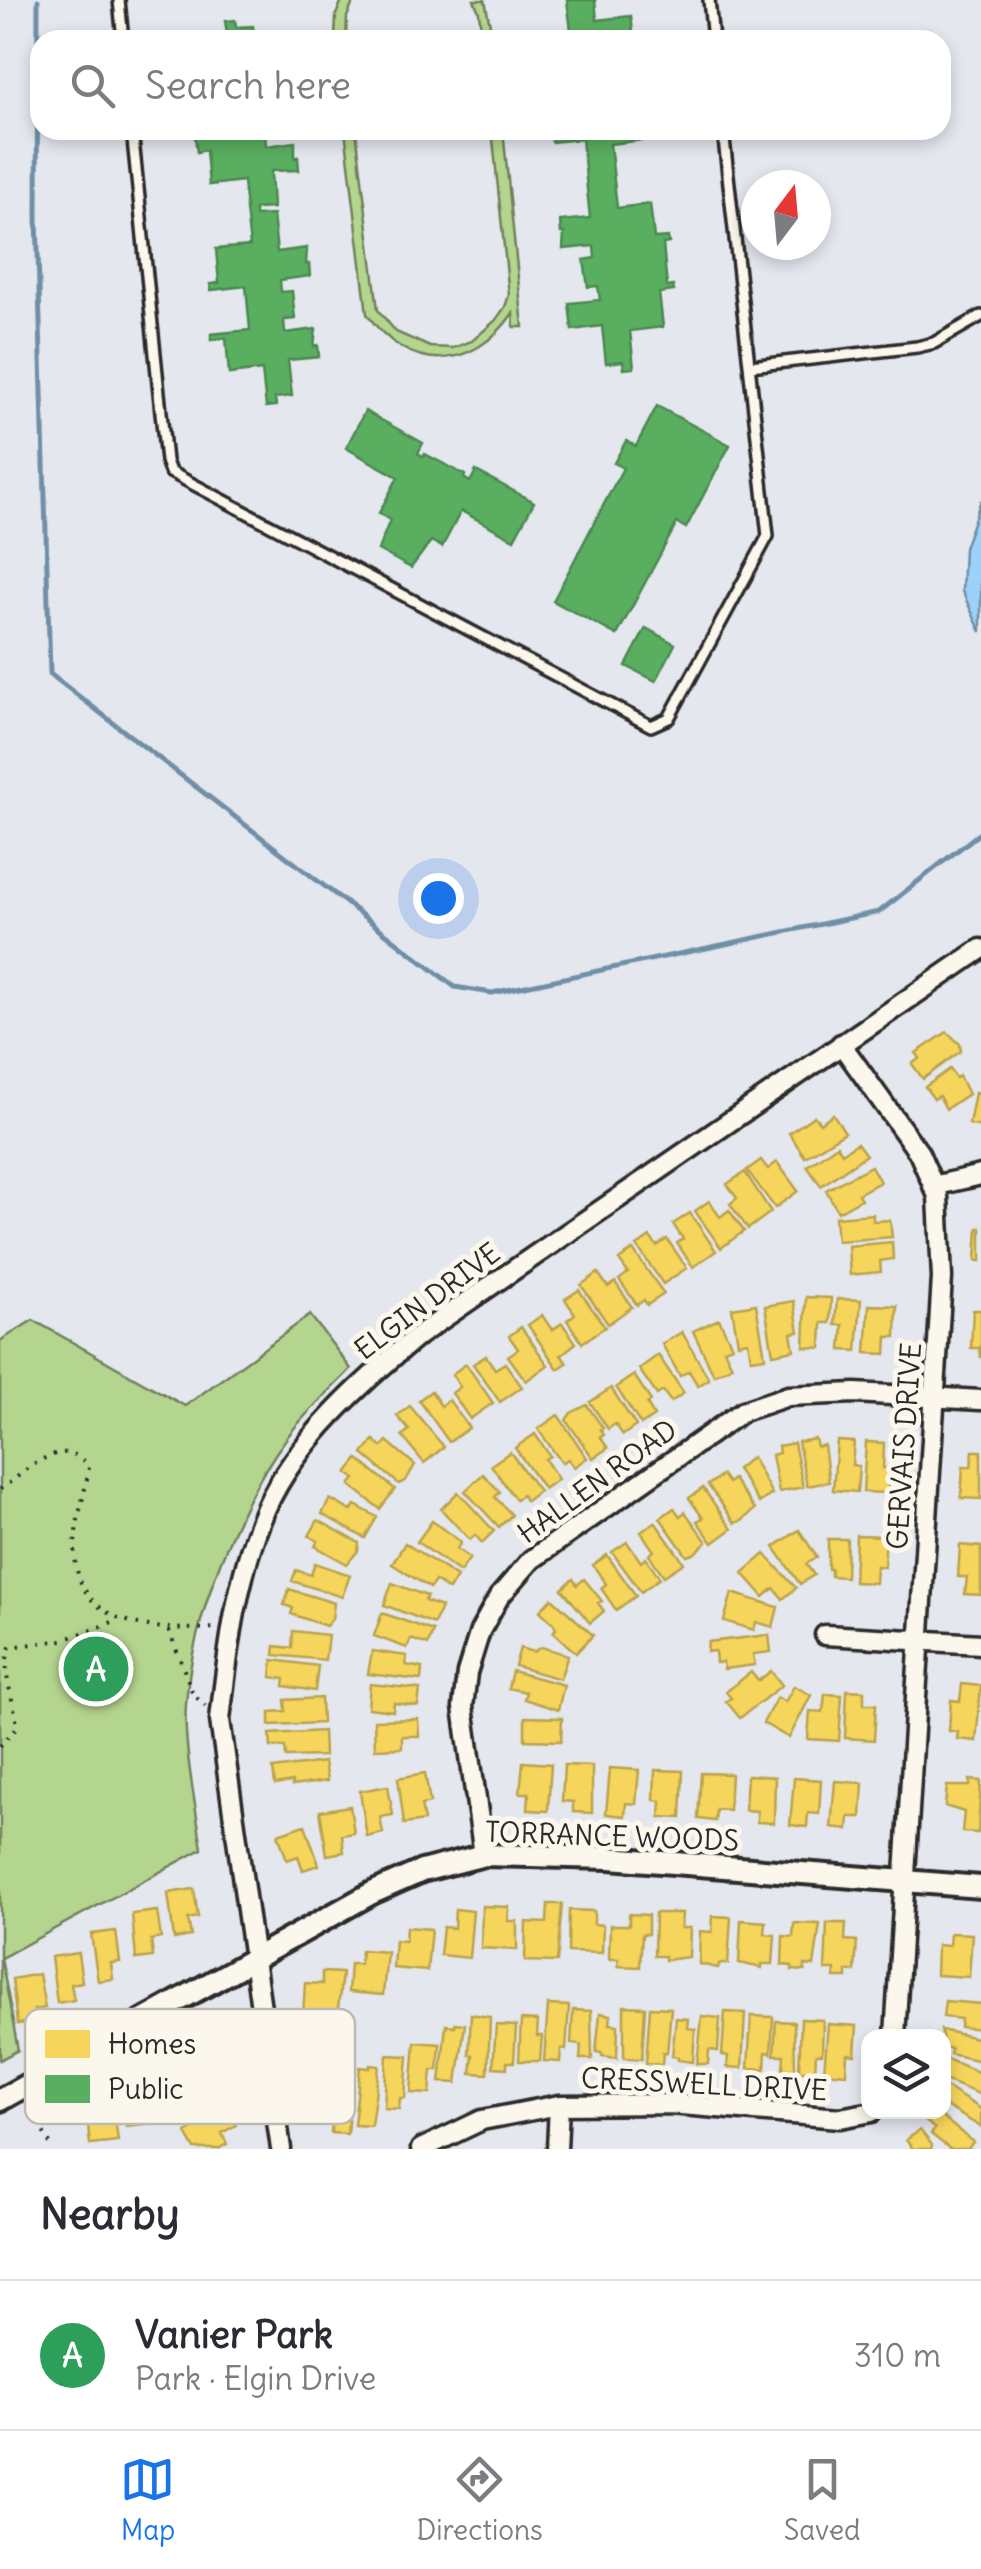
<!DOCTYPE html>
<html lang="en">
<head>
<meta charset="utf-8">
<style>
	body { margin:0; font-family:Delius,sans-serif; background:#f7f7f7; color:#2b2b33 }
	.controls { position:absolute; right:30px; bottom:30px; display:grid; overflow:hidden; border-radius:20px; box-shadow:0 5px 15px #0003 }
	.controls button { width:90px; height:90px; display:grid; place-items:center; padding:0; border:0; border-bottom:2px solid #e1e1e2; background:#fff; color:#2b2b33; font:50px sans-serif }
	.compass { position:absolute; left:741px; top:170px; width:90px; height:90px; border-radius:50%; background:#fff; box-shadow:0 5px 15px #0003; rotate:16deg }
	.you { position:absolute; left:438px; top:898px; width:35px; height:35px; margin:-25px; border:8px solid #fff; border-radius:50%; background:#1a73e8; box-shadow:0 0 0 15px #1a73e833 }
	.badge { display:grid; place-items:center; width:65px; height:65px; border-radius:50%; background:#1a73e8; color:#fff; font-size:32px; font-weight:700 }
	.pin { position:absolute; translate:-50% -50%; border:5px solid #fff; box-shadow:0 2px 10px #0006 }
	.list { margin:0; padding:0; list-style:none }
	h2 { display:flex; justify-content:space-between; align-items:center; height:130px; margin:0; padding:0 40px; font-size:42px }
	h2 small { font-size:32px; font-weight:400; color:#7c7c81 }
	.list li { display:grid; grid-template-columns:65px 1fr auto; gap:30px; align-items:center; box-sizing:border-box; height:150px; padding:0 40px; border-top:2px solid #e1e1e2 }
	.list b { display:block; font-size:38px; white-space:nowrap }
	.list p { margin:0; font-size:32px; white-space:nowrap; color:#7c7c81 }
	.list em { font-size:32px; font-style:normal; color:#7c7c81 }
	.icon { flex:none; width:55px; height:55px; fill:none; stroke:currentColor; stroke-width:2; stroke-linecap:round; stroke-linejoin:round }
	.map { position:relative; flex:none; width:981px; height:2149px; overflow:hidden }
	.search { position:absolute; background:#fff; box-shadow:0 5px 15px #0003; left:30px; right:30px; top:30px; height:110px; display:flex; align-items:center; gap:25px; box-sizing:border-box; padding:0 35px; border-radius:30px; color:#7c7c81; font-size:38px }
	.sheet { height:280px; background:#fff }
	nav { display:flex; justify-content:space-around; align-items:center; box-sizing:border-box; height:140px; border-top:2px solid #e1e1e2; background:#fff; font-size:28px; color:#7c7c81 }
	nav a { display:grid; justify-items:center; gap:5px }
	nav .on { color:#1a73e8 }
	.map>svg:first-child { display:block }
</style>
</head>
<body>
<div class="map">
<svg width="981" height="2149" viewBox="0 0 981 2149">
	<rect width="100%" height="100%" fill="#e4e7ee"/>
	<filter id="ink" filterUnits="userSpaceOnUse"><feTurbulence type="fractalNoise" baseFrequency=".01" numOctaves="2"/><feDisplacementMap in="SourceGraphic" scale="20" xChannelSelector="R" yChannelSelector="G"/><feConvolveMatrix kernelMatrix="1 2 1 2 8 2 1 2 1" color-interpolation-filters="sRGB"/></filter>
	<g filter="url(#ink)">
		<!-- green -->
		<path fill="#b4d58e" stroke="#70805c" stroke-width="2.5" d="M342,0H354L347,17L346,40H335L336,15Z
			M474,0H485L493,40H482L479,12Z
			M345,130H356L378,310L396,332L430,347L453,348L472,341L496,320L505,307L509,295L492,130H503L523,327H514L513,313C473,372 408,374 367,314Z
			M310,1315L351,1369C330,1391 306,1412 288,1436C237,1504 192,1618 186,1704C183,1745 196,1807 202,1849L1,1958L18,2050L0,2060V1341L33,1320L185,1406Z"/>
		<!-- water -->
		<path fill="#9cd1fa" stroke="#6f8fa7" stroke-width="2.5" d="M981,500V632L962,591L964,548Z"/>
		<!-- homes -->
		<path fill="#f6d55c" stroke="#b9a24d" stroke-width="2.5" d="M947,1032L960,1044L961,1051L923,1079L912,1064L920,1058L916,1053Z
			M950,1069L956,1078L959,1076L968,1094L946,1109L939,1096L934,1099L925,1087Z
			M975,1093L981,1095V1127L969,1124Z
			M833,1114L845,1132L805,1157L789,1133L814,1116L820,1123Z
			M857,1143L866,1155L821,1186L807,1166L837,1145L842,1153Z
			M761,1160L768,1169L777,1162L798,1191L775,1208L747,1170Z
			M871,1166L880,1182L858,1194L861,1199L838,1212L826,1190Z
			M745,1172L771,1212L748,1229L730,1204L737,1198L727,1184Z
			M709,1201L720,1217L729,1210L744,1231L721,1248L695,1211Z
			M690,1213L716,1251L693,1267L677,1243L683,1239L673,1224Z
			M873,1214V1221L890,1220L892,1237L837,1241L835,1217Z
			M978,1228H981V1261H976Z
			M650,1237L657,1246L667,1239L687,1268L663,1284L637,1246Z
			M892,1242L893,1259L880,1261L881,1272L850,1275L848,1246Z
			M633,1250L664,1294L647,1305L644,1300L637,1305L619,1280L628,1273L619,1260Z
			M598,1273L608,1287L615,1282L632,1307L608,1324L581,1285Z
			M579,1290L605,1327L582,1343L567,1320L575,1314L565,1299Z
			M806,1297L831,1298L830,1323H822L821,1348L804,1347Z
			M837,1299L861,1300L857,1351L841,1350L843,1325H835Z
			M794,1301L799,1332L791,1333L794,1350L773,1354L765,1306Z
			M756,1304L765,1357L751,1359L748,1341L738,1343L732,1308Z
			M869,1305L897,1306L896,1337H887L886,1354L866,1353Z
			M973,1310H981V1358L979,1348H971Z
			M542,1315L552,1330L562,1323L576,1343L561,1355L567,1363L558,1369L528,1325Z
			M719,1319L732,1346L724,1349L732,1366L714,1375L693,1331Z
			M521,1327L548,1365L526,1381L508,1356L518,1349L509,1336Z
			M682,1332L709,1379L698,1386L689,1371L680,1376L662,1344Z
			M658,1355L684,1393L671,1402L663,1391L657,1395L639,1369Z
			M486,1356L495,1369L505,1363L522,1387L500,1402L473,1364Z
			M466,1364L493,1403L470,1419L452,1393L460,1387L452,1374Z
			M634,1375L651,1401L647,1404L654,1416L641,1425L616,1387Z
			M611,1388L636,1426L623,1435L615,1424L608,1429L590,1402Z
			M431,1391L441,1406L449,1400L469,1428L449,1442L419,1400Z
			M587,1405L603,1428L600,1429L604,1435L600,1437L608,1448L593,1458L566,1420L571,1413Z
			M410,1406L444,1447L424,1463L402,1436L409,1430L397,1416Z
			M558,1415L587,1458L574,1467L568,1459L562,1463L538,1429Z
			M535,1434L550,1456L545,1459L558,1479L544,1489L515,1448Z
			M815,1439L817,1447L824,1445L829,1482L807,1486L798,1442Z
			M374,1440L382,1447L387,1441L415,1465L406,1480L399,1484L363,1454Z
			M837,1441L854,1442L852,1465L859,1466L857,1492L833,1490Z
			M866,1442L884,1443L883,1468H889L888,1493L863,1492Z
			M794,1443L803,1487L779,1492L772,1455L779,1453L778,1446Z
			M973,1451H981V1499L961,1498L963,1467H971Z
			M510,1452L539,1491L526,1501L522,1495L516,1500L491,1465Z
			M752,1457L772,1494L759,1503L737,1469Z
			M358,1459L395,1489L380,1509L350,1485L355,1479L347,1473Z
			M483,1474L500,1492L495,1497L512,1515L499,1527L465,1491Z
			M722,1475L728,1483L733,1479L755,1509L742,1521L735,1523L708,1485Z
			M703,1488L732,1529L713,1543L697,1521L703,1518L689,1498Z
			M458,1492L494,1531L482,1543L475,1535L470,1540L441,1509Z
			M330,1499L351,1511L355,1505L377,1517L365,1538L322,1514Z
			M674,1508L680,1516L685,1512L707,1542L694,1554L687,1556L660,1518Z
			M318,1520L359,1543L358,1551L347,1564L315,1546L318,1541L309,1536Z
			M432,1521L461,1542L457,1549L470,1558L460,1572L417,1542Z
			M655,1522L684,1563L664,1576L649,1555L654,1551L641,1532Z
			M799,1530L817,1557L806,1564L814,1575L800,1584L774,1547Z
			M856,1535L886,1536L884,1567L876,1566L875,1583L854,1582Z
			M828,1539H847L846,1577L831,1576V1569H828Z
			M627,1542L641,1562L646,1558L660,1578L641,1592L612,1552Z
			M405,1543L457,1577L449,1590L435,1581L430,1588L392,1564Z
			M960,1545L981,1547V1595L965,1594L967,1577H958Z
			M765,1554L796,1588L783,1599L774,1588L764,1597L743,1573Z
			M607,1555L636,1596L616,1610L601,1588L606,1584L593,1565Z
			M315,1563L350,1575L342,1597L292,1581L296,1570L311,1575Z
			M573,1579L577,1585L584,1579L602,1601L598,1603L604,1611L590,1623L562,1589Z
			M392,1583L427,1596L425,1601L441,1607L434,1624L384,1605Z
			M289,1589L334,1603L332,1619L326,1626L291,1614L293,1608L284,1605Z
			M732,1593L778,1607L773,1627L756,1622L754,1630L724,1621Z
			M552,1598L593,1635L576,1653L553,1632L556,1629L553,1623L540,1611Z
			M382,1613L433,1631L428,1645L411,1639L407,1648L374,1636Z
			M293,1631L328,1635L325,1660L274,1655L275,1646L292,1648Z
			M769,1635L771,1652L753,1654L755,1665L724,1669L723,1662L716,1663L715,1651L707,1652L708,1642Z
			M541,1647L568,1655L560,1679L515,1666L520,1648L533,1652Z
			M372,1651L407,1656L406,1665L422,1668L421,1680L368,1674Z
			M273,1660L318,1666L315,1691L284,1686L285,1679L271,1677Z
			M512,1671L564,1685L558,1710L524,1699L526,1692L508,1688Z
			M771,1671L782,1685L740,1718L726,1701L731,1698L726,1692L751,1672L758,1681Z
			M370,1684L420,1689L418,1706L394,1703L393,1711L368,1708Z
			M962,1684L981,1686L976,1741L957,1739L958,1732L949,1731L951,1700L960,1701Z
			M794,1686L811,1695L789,1738L763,1723L777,1697L785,1702Z
			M847,1690L864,1691V1704H876L874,1740L845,1738Z
			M825,1694L842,1695L839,1741L808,1739L810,1711L823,1712Z
			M321,1698L322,1723L270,1725V1712L286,1711L285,1700Z
			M525,1717L562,1718L561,1741L525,1740Z
			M418,1719L419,1736H402V1748L375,1749L374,1720Z
			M323,1731L324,1756L286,1757L285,1747H271L270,1734Z
			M324,1762L327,1781L292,1786V1782L275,1785L273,1769Z
			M523,1762L551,1764L548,1811L528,1810L529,1793H520Z
			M564,1765L592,1766V1813L573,1812V1802L562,1801Z
			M610,1768L639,1770L636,1804L626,1803L625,1816L606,1814Z
			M655,1770L683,1771L681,1818L660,1817L661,1801L654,1800Z
			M425,1773L430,1803L421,1805L424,1821L404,1824L398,1778Z
			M701,1773L731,1774L729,1810L716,1809L715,1821L698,1819Z
			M747,1775L775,1777L774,1823L757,1822V1811L745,1810Z
			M794,1778L821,1780L819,1814L808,1813L807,1827L790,1825Z
			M970,1780L981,1781L978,1833L962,1832L964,1812L945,1806L947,1786H970Z
			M835,1781L863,1783L861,1817H849L848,1829L831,1827Z
			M388,1786L393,1815L380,1817L383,1833L367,1837L360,1791Z
			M350,1806L354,1833L342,1835L344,1852L327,1855L320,1811Z
			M305,1825L319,1865L303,1870L298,1856L287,1860L278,1834Z
			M194,1889L198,1917L188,1919L191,1936L174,1939L168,1893Z
			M548,1904H562L557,1962L525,1961L526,1922L547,1923Z
			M482,1906L509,1907L508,1921H517V1950L481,1948Z
			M455,1909L473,1911L469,1958L440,1955L443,1927L454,1928Z
			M569,1910L594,1911V1924L603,1925L602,1953L568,1952Z
			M157,1911L161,1938L151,1940L153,1957L136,1959L132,1914Z
			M655,1913H682L681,1928H690L689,1957L665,1960V1956H654Z
			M629,1914L648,1915V1934H642L640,1967L618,1966L619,1959H609L610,1925H629Z
			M713,1916L731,1917L728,1964H719L718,1968L699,1964L700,1931L712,1932Z
			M741,1920L766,1922L765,1934L775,1935L773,1964H762V1968L739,1963Z
			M794,1923L820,1924L814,1966L805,1965V1971L792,1970V1966L782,1965L783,1936L793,1937Z
			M827,1923H846L845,1940L857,1941L855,1971H847V1978H834L835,1970H825Z
			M406,1927L431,1929L427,1971L393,1968L395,1940L405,1941Z
			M116,1931L120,1962L111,1963L113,1979L98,1981L91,1934Z
			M950,1933L972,1934L969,1977L936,1975L937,1945L949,1946Z
			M361,1950L387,1952L383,1995L348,1992L350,1964H360Z
			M78,1953L82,1982L71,1984L74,2000L57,2003L51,1957Z
			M322,1972L342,1973L337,2018L303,2017L305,1983L322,1984Z
			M39,1974L45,2008L34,2010L35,2022L17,2024L12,1979Z
			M945,2001L981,2004V2029L960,2027L961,2019L943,2017Z
			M548,2005L569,2006L566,2050L561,2049L560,2062L544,2061Z
			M624,2006L645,2007L642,2059L624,2058Z
			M650,2007L671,2008L667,2053L663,2052L662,2064L646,2063Z
			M573,2010L591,2011L592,2059H580L581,2045L571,2044Z
			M725,2012L745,2013L742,2068L727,2067L728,2056L722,2055Z
			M600,2013L611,2015L610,2024L618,2025L617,2058L602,2056V2053L596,2052Z
			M471,2014L490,2017L488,2074L471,2073L473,2055H469Z
			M702,2016L720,2018L718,2051L709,2050L708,2064H697Z
			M751,2016L773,2017L771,2053L766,2052L765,2069L748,2068Z
			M676,2018L688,2019L687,2028L695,2029L693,2062L678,2060V2057L672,2056Z
			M801,2019L823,2020L822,2054H816L815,2071H799Z
			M521,2020L538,2021L537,2036H542L540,2061H519Z
			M776,2021L794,2022L795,2070L783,2069L784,2055H774Z
			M455,2023L465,2024L457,2083L440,2082L446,2025L455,2026Z
			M828,2024L857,2026L855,2055L847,2054L846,2074L824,2072Z
			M496,2025L516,2026L514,2062H507V2068L493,2067Z
			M941,2030L981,2039V2061L950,2054L951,2049L944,2047Z
			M415,2042L440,2044L438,2070H432L430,2094L411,2093Z
			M387,2055L408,2056L405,2098H400L399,2109L384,2108Z
			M944,2058L981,2073V2095L944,2080Z
			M370,2065L379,2066L371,2126L354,2125L360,2067L370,2068Z
			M148,2074L155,2123L126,2126L122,2096L129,2095L127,2077Z
			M944,2086L981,2109V2127L944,2105Z
			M321,2088L351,2090L347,2134L331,2133L332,2120L318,2119Z
			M112,2094L118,2141L90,2144L87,2117L96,2115L94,2097Z
			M227,2110L236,2125L222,2133L227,2144L218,2149H195L186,2133Z
			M929,2112H936L973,2142L968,2149H950L931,2134L935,2129L923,2119Z
			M920,2130L932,2145L931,2149H913L906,2140Z"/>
		<!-- public -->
		<path fill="#5aae61" stroke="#4c8751" stroke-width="2.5" d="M567,0H595L597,20L631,16L634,40H541L540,33L571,30Z
			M235,20L236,27L253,26L255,40H228L225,21Z
			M194,130H268H265L266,146L295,142V158L298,157L299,170L271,171L273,208L255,209V216L273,215L277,252L307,248L306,264H309L310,276L280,280L281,292L292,291L295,319L284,320L285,333L316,329L314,346L318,345L319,357L288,360L292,396L275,398L276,406L266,407L262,370L229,374L226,338L211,340V334L250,330L246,286L211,290L210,284L219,283L216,249L250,246L243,181L209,185L206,150L197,152Z
			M550,130H642L644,140L610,144L617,208L650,204L654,238L668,237L669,243L663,244L667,287L673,286L674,291L659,293L663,327L630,331L634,368L624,369L623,361L606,363L602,326L572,330L569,303L600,300L598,286L588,287L584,260L595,258L594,246L563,249L564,233H561L560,221L590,218L582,139L552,142Z
			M657,406L730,445L686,528L677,523L617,635L553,601L623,468L614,463L626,441L636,446Z
			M365,411L423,443L418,453L424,457L425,454L465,475L464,478L470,482L476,471L534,502L514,539L461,511L442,547L431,541L411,568L378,550L390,520L379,513L398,477L346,448Z
			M646,628L675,644L656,681L626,666Z"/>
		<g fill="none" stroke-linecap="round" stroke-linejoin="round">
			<!-- stream -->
			<path stroke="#6f8fa7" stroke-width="5" d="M38,0L37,217L50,674L455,987L492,993L879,912L981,832"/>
			<defs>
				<path id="service" d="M119,0L123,40
					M709,0L713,40
					M132,130L166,461L170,472L651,726L669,718L768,536L723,130
					M750,366L917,347L934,343L981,316"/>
				<path id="minor" d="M841,1044L919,1153L938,1196L942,1278L895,2036
					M933,1186L981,1175
					M825,1635L981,1644
					M484,1855L463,1707L467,1673L480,1631L499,1597L531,1560L743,1411L788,1396L855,1393L981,1400
					M281,2149L220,1720C228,1649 237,1574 266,1508C296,1441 363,1381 419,1335L981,949
					M421,2149L482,2120L559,2105L669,2104L840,2118L872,2112
					M557,2149L559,2105"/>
				<path id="tertiary" d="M0,2100L372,1893L422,1871L484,1855L610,1858L981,1887"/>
			</defs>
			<!-- service casing -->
			<use href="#service" stroke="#2b2b2b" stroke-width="16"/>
			<!-- minor casing -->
			<use href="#minor" stroke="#2b2b2b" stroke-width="25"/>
			<!-- tertiary casing -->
			<use href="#tertiary" stroke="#2b2b2b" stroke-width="28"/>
			<!-- path -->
			<path stroke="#2b2b2b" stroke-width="4" stroke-dasharray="2.5 8" stroke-linecap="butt" d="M0,1489C27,1472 63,1431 89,1467C85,1496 74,1523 75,1553C77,1629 159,1631 215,1628
				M169,1630L193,1694L205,1706
				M0,1746L17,1727C15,1699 0,1674 10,1647L63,1640L118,1620
				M28,2105L53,2149"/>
			<!-- service -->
			<use href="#service" stroke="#fbf7ec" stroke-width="9"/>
			<!-- minor -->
			<use href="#minor" stroke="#fbf7ec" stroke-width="18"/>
			<!-- tertiary -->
			<use href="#tertiary" stroke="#fbf7ec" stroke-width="20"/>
		</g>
	</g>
	<g text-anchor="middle" stroke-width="10" stroke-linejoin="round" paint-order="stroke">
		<!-- street labels -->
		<g font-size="28" fill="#2b2b2b" stroke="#fbf7ec">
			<text transform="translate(427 1301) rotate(-37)" y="10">ELGIN DRIVE</text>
			<text transform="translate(904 1446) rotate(-86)" y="10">GERVAIS DRIVE</text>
			<text transform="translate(597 1481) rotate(-36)" y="10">HALLEN ROAD</text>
			<text transform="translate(612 1836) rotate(2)" y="10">TORRANCE WOODS</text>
			<text transform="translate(704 2084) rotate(3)" y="10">CRESSWELL DRIVE</text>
		</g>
	</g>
	<!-- legend -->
	<rect x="25" y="2009" width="330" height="115" rx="15" fill="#fbf7ec" stroke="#bdbab2" stroke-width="2.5"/>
	<rect x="45" y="2030" width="45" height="28" fill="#f6d55c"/>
	<rect x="45" y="2075" width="45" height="28" fill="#5aae61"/>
	<g font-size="28" fill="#2b2b2b">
		<text x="108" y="2054">Homes</text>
		<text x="108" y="2099">Public</text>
	</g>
</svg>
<div class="controls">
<button><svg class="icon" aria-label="layers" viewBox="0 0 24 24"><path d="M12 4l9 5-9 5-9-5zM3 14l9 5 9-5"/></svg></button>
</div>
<svg class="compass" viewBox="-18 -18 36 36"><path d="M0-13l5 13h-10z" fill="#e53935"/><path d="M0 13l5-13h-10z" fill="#7c7c81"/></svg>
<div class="you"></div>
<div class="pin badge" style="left:96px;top:1669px;background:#2e9e5b">A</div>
<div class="search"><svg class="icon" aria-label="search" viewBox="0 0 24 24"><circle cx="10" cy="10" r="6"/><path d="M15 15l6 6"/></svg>Search here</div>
</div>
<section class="sheet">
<h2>Nearby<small></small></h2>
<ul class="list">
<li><span class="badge" style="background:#2e9e5b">A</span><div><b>Vanier Park</b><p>Park · Elgin Drive</p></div><em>310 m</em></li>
</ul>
</section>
<nav>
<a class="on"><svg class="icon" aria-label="map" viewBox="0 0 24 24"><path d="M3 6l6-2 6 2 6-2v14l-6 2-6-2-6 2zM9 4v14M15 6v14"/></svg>Map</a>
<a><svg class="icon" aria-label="directions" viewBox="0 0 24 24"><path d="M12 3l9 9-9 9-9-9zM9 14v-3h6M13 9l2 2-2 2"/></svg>Directions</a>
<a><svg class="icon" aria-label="saved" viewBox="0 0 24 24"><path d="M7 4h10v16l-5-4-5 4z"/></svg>Saved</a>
</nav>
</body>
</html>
